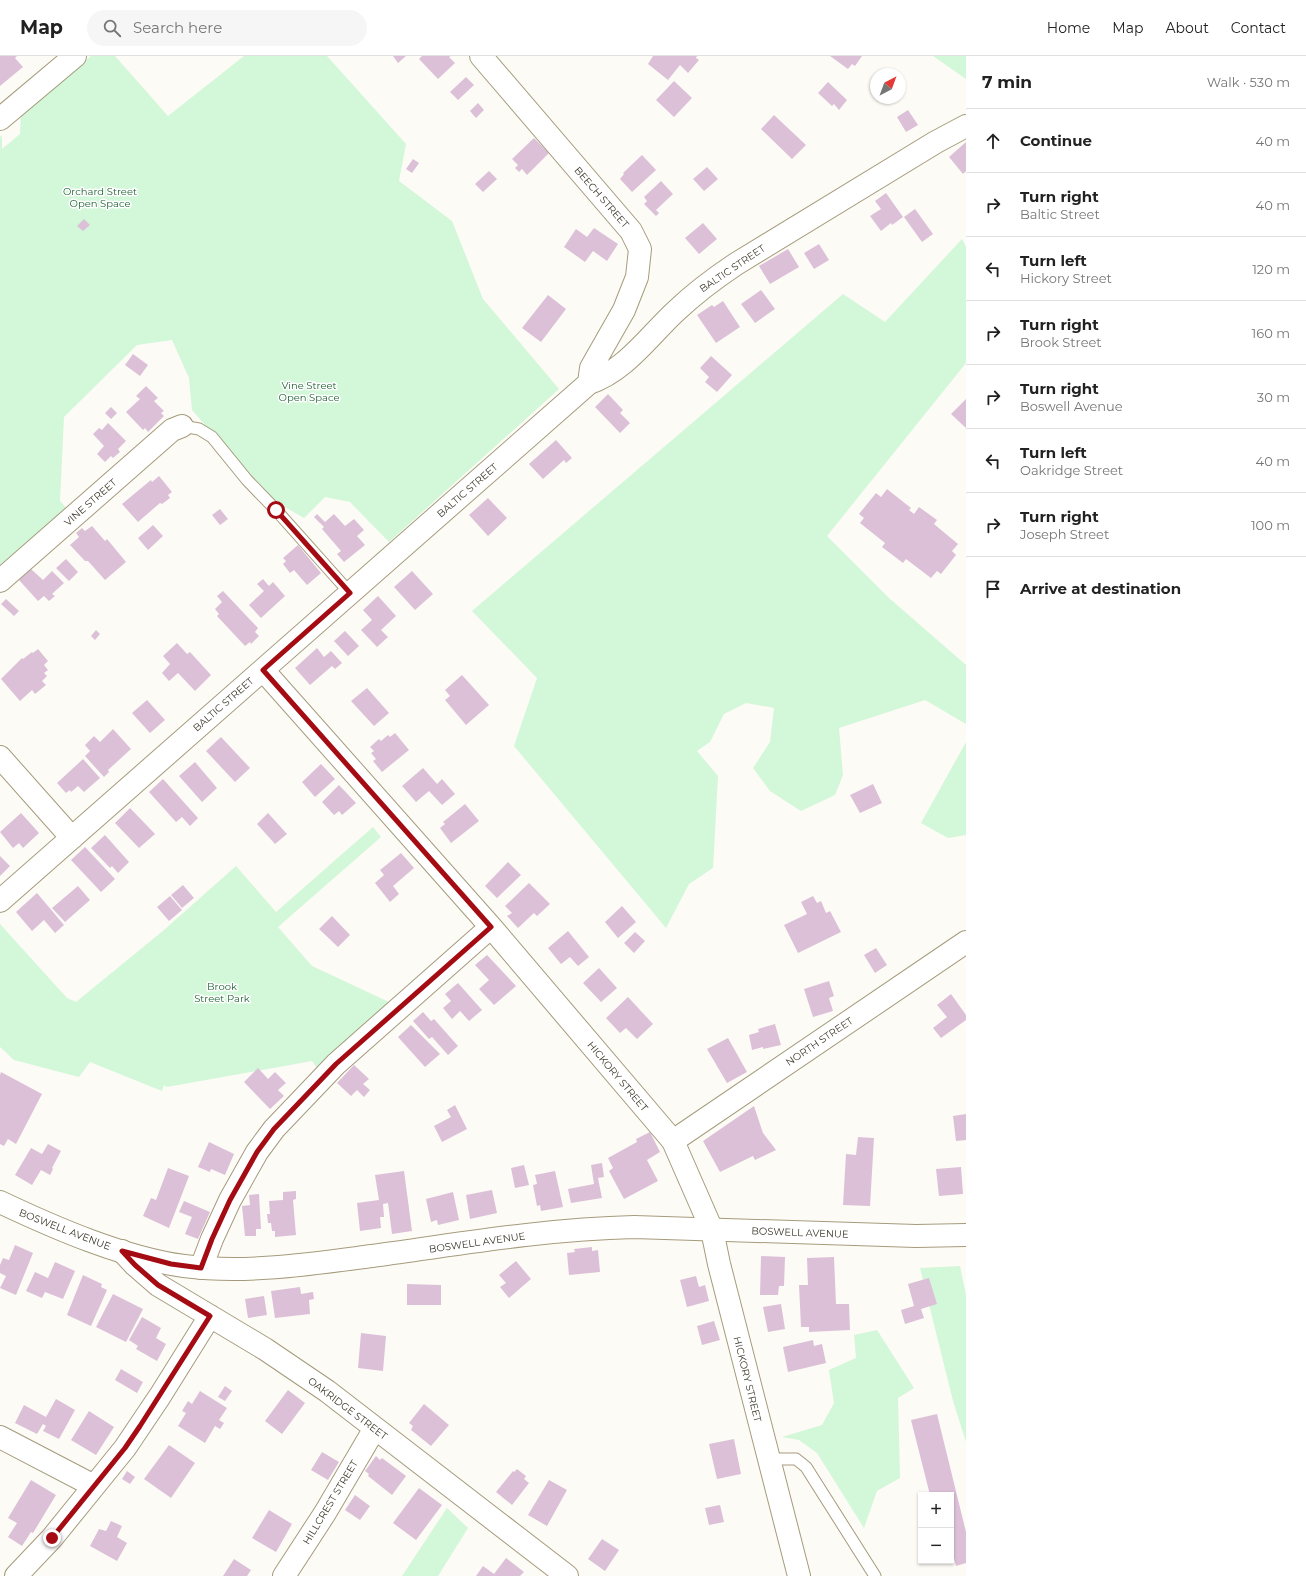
<!DOCTYPE html>
<html lang="en">
<head>
<meta charset="utf-8">
<style>
	body { margin:0; font-family:Montserrat,sans-serif; background:#f6f6f6; color:#222 }
	.controls { position:absolute; right:12px; bottom:12px; display:grid; overflow:hidden; border-radius:0px; box-shadow:0 1px 3px #0004 }
	.controls button { width:36px; height:36px; display:grid; place-items:center; padding:0; border:0; border-bottom:1px solid #e0e0e0; background:#fff; color:#222; font:20px sans-serif }
	.compass { position:absolute; left:870px; top:12px; width:36px; height:36px; border-radius:50%; background:#fff; box-shadow:0 1px 3px #0004; rotate:41deg }
	.stop { position:absolute; width:12px; height:12px; margin:-9px; border:3px solid #a40b12; border-radius:50%; background:#fff }
	.stop.end { background:#a40b12; border-color:#fff; box-shadow:0 1px 4px #0008 }
	.list { margin:0; padding:0; list-style:none }
	h2 { display:flex; justify-content:space-between; align-items:center; height:52px; margin:0; padding:0 16px; font-size:17px }
	h2 small { font-size:13px; font-weight:400; color:#767676 }
	.list li { display:grid; grid-template-columns:26px 1fr auto; gap:12px; align-items:center; box-sizing:border-box; height:64px; padding:0 16px; border-top:1px solid #e0e0e0 }
	.list b { display:block; font-size:15px; white-space:nowrap }
	.list p { margin:0; font-size:13px; white-space:nowrap; color:#767676 }
	.list em { font-size:13px; font-style:normal; color:#767676 }
	.icon { flex:none; width:22px; height:22px; fill:none; stroke:currentColor; stroke-width:2; stroke-linecap:round; stroke-linejoin:round }
	.map { position:relative; flex:none; width:966px; height:1520px; overflow:hidden }
	header { display:flex; align-items:center; gap:24px; box-sizing:border-box; height:56px; padding:0 20px; background:#fff; border-bottom:1px solid #e0e0e0 }
	header strong { font-size:19px }
	nav { display:flex; gap:22px; margin-inline-start:auto; font-size:14px }
	.search { width:280px; height:36px; background:#f6f6f6; display:flex; align-items:center; gap:10px; box-sizing:border-box; padding:0 14px; border-radius:22px; color:#767676; font-size:15px }
	main { display:flex }
	aside { flex:1; background:#fff }
	.map>svg:first-child { display:block }
</style>
</head>
<body>
<header>
<strong>Map</strong>
<div class="search"><svg class="icon" aria-label="search" viewBox="0 0 24 24"><circle cx="10" cy="10" r="6"/><path d="M15 15l6 6"/></svg>Search here</div>
<nav><a>Home</a><a>Map</a><a>About</a><a>Contact</a></nav>
</header>
<main>
<div class="map">
<svg width="966" height="1520" viewBox="0 0 966 1520">
	<rect width="100%" height="100%" fill="#fdfbf5"/>
	<!-- green -->
	<path fill="#d3f7d9" d="M91,0H115L168,60L244,0H327L406,88L399,125L452,165L483,243L559,333L389,486L350,446L325,441L304,462L262,438V435L192,354L189,322L172,284L137,289L64,361L60,445L71,457L0,517V81L2,79V93L20,78L21,56Z
		M933,0H966V23Z
		M962,183L966,191V307L827,480L889,542L966,609V668L925,644L839,672L843,719L835,739L801,755L770,735L753,712L770,686L774,652L746,647L724,658L710,686L697,695L718,720L713,812L689,828L666,872L514,690L537,622L472,555L843,238L885,266Z
		M966,686V779L948,782L921,767Z
		M373,771L381,781L278,871L312,910L389,946L317,1012L312,1005L167,1031L164,1029L162,1035L90,1006L79,1021L14,1004L0,991V868L67,942L76,946L164,874L236,810L276,856Z
		M960,1210L966,1239V1386L953,1345L920,1212Z
		M877,1274L914,1332L898,1342L900,1422L877,1435L864,1472L817,1397L799,1384L782,1381L822,1369L834,1347L829,1314L856,1302L854,1279Z
		M447,1452L468,1472L438,1520H402Z"/>
	<!-- building -->
	<path fill="#dcc0d8" d="M0,0H17L15,2L23,11L0,30Z
		M393,0H406L398,7Z
		M422,0H451L449,1L455,7L438,23L419,3Z
		M653,0H697L696,2L699,4L688,17L680,9L668,24L648,8Z
		M830,0H862L855,10L852,8L848,13Z
		M466,21L474,29L458,44L450,36Z
		M674,25L692,42L674,61L656,44Z
		M828,26L847,44L839,54L834,48L832,50L818,37Z
		M478,47L484,54L476,62L470,55Z
		M908,54L918,69L906,76L897,61Z
		M774,59L806,89L792,103L761,73Z
		M534,82L549,97L527,119L522,113L519,116L515,112L518,109L512,103Z
		M966,86V115L963,118L949,101Z
		M642,99L656,114L632,136L620,123L624,118L623,117Z
		M413,103L419,107L412,117L406,113Z
		M707,111L718,123L704,135L693,123Z
		M489,115L497,123L483,136L475,128Z
		M661,125L673,138L656,154L659,157L656,160L644,148L647,145L644,141Z
		M886,137L903,161L892,169L891,167L881,175L870,160L881,153L875,145Z
		M915,153L933,178L922,186L904,161Z
		M84,163L90,169L83,175L77,170Z
		M703,167L717,183L699,198L685,182Z
		M594,172L618,188L607,205L593,195L585,206L564,191L576,173L587,181Z
		M819,188L829,204L814,213L804,197Z
		M788,193L799,211L770,228L759,210Z
		M761,234L775,253L755,267L741,248Z
		M548,239L566,253L541,286L522,272Z
		M723,245L740,271L716,287L697,259L712,249L714,251Z
		M133,298L148,309L140,320L125,309Z
		M711,300L732,319L717,336L705,326L709,321L700,312Z
		M146,330L158,342L154,345L164,355L161,357L164,360L148,376L145,372L143,374L126,356L140,343L136,340Z
		M608,338L623,354L620,357L630,367L620,377L595,351Z
		M966,343V372L951,358Z
		M111,351L117,357L111,363L105,357Z
		M108,367L126,385L118,393L120,396L113,402L111,400L105,406L97,398L104,390L93,378L99,372L102,374Z
		M556,384L572,402L566,407L564,404L543,423L529,408Z
		M159,420L172,436L168,439L170,442L162,448L160,447L138,466L122,448L151,424L152,426Z
		M887,433L911,452L909,454L914,458L919,451L937,464L934,468L958,488L952,495L956,499L941,518L937,515L931,522L906,503L903,507L882,491L885,487L860,467L864,462L859,458L876,437L881,441Z
		M488,442L507,462L488,480L469,459Z
		M220,453L228,463L220,469L212,459Z
		M317,458L325,466L334,458L345,470L354,463L364,474L357,480L365,489L344,506L337,498L341,495L322,473L324,471L314,461Z
		M153,469L163,480L148,494L138,482Z
		M92,470L105,485L107,483L126,506L105,524L88,505H85L70,489L79,481L76,477L82,472L85,475Z
		M298,489L321,517L307,529L294,514L290,517L283,508L286,505L283,502Z
		M66,503L78,516L69,525L56,512Z
		M31,513L43,524L52,515L64,527L52,538L55,540L49,545L44,540L38,545L19,524Z
		M412,515L433,538L415,554L394,531Z
		M263,523L269,530L273,526L285,540L261,562L249,549L264,535L257,528Z
		M223,535L258,572L255,576L259,580L251,588L250,586L245,590L217,560L219,558L215,553L222,546L217,540Z
		M378,540L396,560L381,574L388,581L377,591L361,574L372,564L363,554Z
		M6,543L19,555L14,560L1,548Z
		M96,574L100,578L95,584L91,580Z
		M345,575L359,590L348,600L334,585Z
		M177,587L187,598L190,596L211,619L195,635L178,617L169,625L162,617L170,608L163,600Z
		M317,592L324,601L331,595L342,607L335,613L332,610L310,629L295,612Z
		M38,593L48,605L44,609L48,614L44,617L47,620L42,625L46,629L35,638L32,634L20,645L1,623L22,602L23,603L32,596L33,597Z
		M462,619L489,649L466,669L445,644L450,640L445,634Z
		M367,632L389,657L374,670L351,645Z
		M147,644L165,664L150,677L132,657Z
		M113,673L131,693L108,714L109,716L104,721L85,700L90,695L85,689L94,680L100,686Z
		M395,677L409,694L382,716L373,705L376,703L371,697L374,695L370,691L379,683L381,685L388,679L390,681Z
		M221,681L250,712L235,726L206,695Z
		M83,703L100,722L84,736L78,730L71,736L70,734L66,737L57,727Z
		M195,706L217,732L202,746L179,720Z
		M321,708L335,723L315,741L302,726Z
		M423,712L437,728L442,723L455,738L442,749L429,735L416,746L402,730Z
		M163,723L198,762L190,770L182,761L176,766L149,736Z
		M873,728L882,747L860,757L850,739Z
		M339,729L356,747L342,759L339,755L334,759L322,746Z
		M465,748L479,765L451,787L440,772L445,768L443,766Z
		M130,752L155,778L139,792L115,767Z
		M21,757L39,777L23,792L19,787L13,792L0,776Z
		M268,757L287,778L275,788L257,768Z
		M105,779L129,806L118,817L112,810L110,812L91,792Z
		M85,791L115,823L101,836L71,804Z
		M401,797L414,812L393,830L399,838L390,846L375,827L384,819L380,814Z
		M0,800L10,810L0,820Z
		M508,806L521,819L497,842L485,830Z
		M529,827L550,848L537,860L534,857L518,872L507,860L512,857L505,850Z
		M183,829L194,842L182,852L171,839Z
		M78,830L90,844L65,866L52,852Z
		M37,837L64,869L55,877L44,864L32,875L16,856Z
		M170,840L182,854L169,865L157,851Z
		M813,840L817,847L821,845L826,857L830,855L841,876L798,897L784,869L807,858L801,846Z
		M622,850L636,866L618,882L605,866Z
		M332,860L350,879L338,891L319,873Z
		M568,875L589,901L578,910L570,901L561,908L548,892Z
		M635,876L645,885L634,897L624,887Z
		M876,892L887,909L875,917L864,899Z
		M487,899L516,930L494,949L479,933L489,924L475,909Z
		M599,912L617,932L601,946L583,927Z
		M829,925L834,940L829,942L833,955L813,961L804,933Z
		M458,927L482,954L469,965L460,955L452,963L443,952L451,945L445,938Z
		M951,938L966,959V964L941,982L933,972L947,961L937,949Z
		M628,941L653,968L637,983L626,972L620,977L606,962Z
		M423,956L431,965L434,963L458,990L448,999L432,981L429,983L413,965Z
		M775,968L781,989L763,993V991L752,994L749,979L759,976L758,973Z
		M411,969L440,998L425,1011L398,981Z
		M728,982L747,1016L727,1027L707,993Z
		M354,1009L369,1023L363,1028L370,1034L364,1041L357,1034L351,1040L337,1027Z
		M258,1012L268,1023L275,1016L286,1027L278,1034L284,1040L270,1053L244,1026Z
		M1,1016L42,1038L16,1088L8,1083L4,1090L0,1088V1019Z
		M455,1049L467,1073L442,1086L434,1070L451,1061L447,1054Z
		M754,1050L763,1077L776,1094L755,1104L753,1100L720,1116L703,1085Z
		M966,1058V1084L956,1085L953,1060Z
		M650,1076L660,1096L647,1104L658,1125L624,1143L609,1115L613,1112L608,1102L637,1086L636,1083Z
		M858,1081L874,1082L870,1150L843,1149L846,1098L856,1099Z
		M209,1086L234,1098L225,1119L211,1113L210,1116L198,1111Z
		M48,1088L61,1095L52,1112L53,1113L50,1119L41,1114L32,1129L15,1119L31,1092L42,1098Z
		M602,1107L604,1121L598,1122L602,1142L571,1147L568,1133L594,1128L591,1109Z
		M524,1109L529,1129L515,1132L511,1112Z
		M961,1111L963,1138L939,1140L936,1113Z
		M168,1112L189,1120L169,1172L143,1160L151,1142L156,1144Z
		M404,1115L412,1175L392,1178L388,1147L383,1148L384,1161H380L381,1172L360,1175L357,1147L379,1144L375,1119Z
		M555,1115L563,1151L541,1155L540,1149L537,1150L533,1129L537,1128L535,1119Z
		M492,1134L497,1157L470,1163L466,1139Z
		M296,1135V1143L293,1144L296,1179L275,1181V1175H272L271,1167H268L267,1158H270L269,1145L283,1144V1136Z
		M453,1136L459,1164L438,1169L437,1164L431,1166L426,1143Z
		M259,1138L261,1173H256V1180H245L242,1150L250,1149L249,1139Z
		M184,1145L210,1156L198,1183L185,1178L192,1161L179,1156Z
		M15,1189L33,1197L16,1239L0,1232L6,1220L0,1217V1209L3,1202L9,1204Z
		M592,1191V1195L598,1194L600,1216L569,1219L567,1197L575,1196L574,1193Z
		M761,1200L785,1201L784,1230H779L778,1239H760Z
		M834,1201L836,1248H849L850,1274L809,1276V1271H801L799,1229H808L807,1202Z
		M516,1205L531,1223L509,1242L500,1231L506,1227L499,1219Z
		M55,1206L75,1215L63,1243L45,1236L42,1242L26,1235L35,1216L48,1222Z
		M83,1219L102,1228L101,1231L107,1234L91,1270L67,1259Z
		M696,1220L699,1231L705,1229L709,1245L687,1251L680,1224Z
		M929,1222L937,1248L921,1253L924,1262L905,1268L901,1254L914,1250L908,1228Z
		M407,1228L441,1229V1249H407Z
		M300,1231L301,1238L313,1236L314,1243L309,1244L310,1258L275,1262L271,1235Z
		M113,1238L143,1253L126,1286L96,1271Z
		M264,1240L267,1259L248,1262L245,1243Z
		M781,1248L785,1273L768,1276L763,1251Z
		M142,1261L161,1272L156,1282L166,1288L157,1305L136,1293L138,1290L129,1284Z
		M714,1265L720,1284L702,1289L697,1270Z
		M361,1277L386,1280L383,1315L358,1312Z
		M813,1284L814,1290L822,1288L826,1307L788,1316L783,1291Z
		M121,1313L143,1326L137,1337L115,1324Z
		M225,1330L232,1335L225,1345L218,1341Z
		M288,1334L305,1347L282,1378L265,1365Z
		M200,1335L227,1352L219,1364L224,1367L220,1373L215,1370L205,1387L178,1370L186,1357L182,1355L188,1345L192,1348Z
		M56,1343L75,1354L59,1383L43,1375L46,1370L43,1368L37,1378L15,1367L24,1349L46,1361Z
		M424,1348L449,1369L431,1390L411,1374L413,1370L409,1367Z
		M89,1355L114,1371L96,1399L71,1384Z
		M937,1358L966,1476V1507L956,1510L951,1490V1439H930L911,1364Z
		M734,1383L741,1418L717,1423L709,1388Z
		M169,1389L195,1407L171,1442L144,1423Z
		M322,1396L339,1406L328,1424L311,1414Z
		M376,1400L380,1404L382,1402L406,1420L392,1439L368,1420L369,1418L365,1415Z
		M517,1413L526,1420L524,1423L529,1427L512,1449L496,1436L513,1415L514,1416Z
		M127,1415L135,1421L130,1428L122,1423Z
		M31,1424L56,1439L33,1477L31,1476L22,1490L8,1481L17,1467L8,1462Z
		M549,1424L567,1434L547,1470L528,1459Z
		M419,1432L442,1449L416,1484L393,1467Z
		M355,1439L370,1450L360,1464L345,1454Z
		M720,1449L724,1466L709,1469L705,1452Z
		M269,1454L292,1468L276,1496L252,1482Z
		M111,1465L122,1470L117,1481L127,1487L117,1505L90,1490L99,1473L106,1475Z
		M602,1483L619,1494L605,1515L588,1503Z
		M506,1502L524,1516L520,1520H476L483,1510L494,1518Z
		M234,1503L251,1514L247,1520H223Z"/>
	<g fill="none" stroke-linecap="round" stroke-linejoin="round">
		<defs>
			<path id="lane" d="M182,370L199,373L212,381L247,424L276,454L350,537
				M769,1403H796L806,1411L875,1520"/>
			<path id="street" d="M481,0L631,175L640,193L637,221L624,254L591,312L589,327
				M0,63L75,0
				M0,525L172,374L182,370
				M263,614L491,871L673,1085L712,1174L719,1208L799,1520
				M0,701L72,782
				M0,845L589,327C625,315 649,280 676,255C695,237 715,222 736,208L936,86L966,70
				M673,1085L966,886
				M122,1195L135,1209L158,1229L265,1293L327,1335L567,1520
				M201,1212L212,1183L230,1144L257,1096L274,1073L336,1008L491,871
				M0,1381L94,1430
				M16,1520L52,1482L125,1392L160,1340L210,1260
				M284,1520L325,1457L375,1372"/>
			<path id="secondary" d="M0,1146C55,1172 124,1202 184,1210C246,1218 311,1208 372,1200C459,1188 546,1173 634,1171L916,1180L966,1179"/>
		</defs>
		<!-- lane casing -->
		<use href="#lane" stroke="#a59b7c" stroke-width="13"/>
		<!-- street casing -->
		<use href="#street" stroke="#a59b7c" stroke-width="24"/>
		<!-- secondary casing -->
		<use href="#secondary" stroke="#a59b7c" stroke-width="24"/>
		<!-- lane -->
		<use href="#lane" stroke="#fff" stroke-width="11"/>
		<!-- street -->
		<use href="#street" stroke="#fff" stroke-width="22"/>
		<!-- secondary -->
		<use href="#secondary" stroke="#fff" stroke-width="22"/>
	</g>
	<g fill="none" stroke-linecap="round" stroke-linejoin="round">
		<!-- route -->
		<path stroke="#a40b12" stroke-width="5" d="M52,1482L125,1392L140,1370L210,1260L158,1229L135,1209L122,1195L171,1208L201,1212L212,1183L230,1144L257,1096L274,1073L336,1008L491,871L263,614L350,537L276,454"/>
	</g>
	<g text-anchor="middle" stroke-width="3" stroke-linejoin="round" paint-order="stroke">
		<!-- park labels -->
		<g font-size="10" fill="#216235" stroke="#fff">
			<text x="100" y="139">Orchard Street<tspan x="100" dy="12">Open Space</tspan></text>
			<text x="309" y="333">Vine Street<tspan x="309" dy="12">Open Space</tspan></text>
			<text x="222" y="934">Brook<tspan x="222" dy="12">Street Park</tspan></text>
		</g>
		<!-- street labels -->
		<g font-size="10" fill="#3c382b" stroke="#fff">
			<text transform="translate(602 141) rotate(49)" y="4">BEECH STREET</text>
			<text transform="translate(732 212) rotate(-34)" y="4">BALTIC STREET</text>
			<text transform="translate(467 434) rotate(-41)" y="4">BALTIC STREET</text>
			<text transform="translate(90 446) rotate(-41)" y="4">VINE STREET</text>
			<text transform="translate(223 648) rotate(-41)" y="4">BALTIC STREET</text>
			<text transform="translate(819 985) rotate(-34)" y="4">NORTH STREET</text>
			<text transform="translate(618 1020) rotate(50)" y="4">HICKORY STREET</text>
			<text transform="translate(65 1173) rotate(21)" y="4">BOSWELL AVENUE</text>
			<text transform="translate(800 1176) rotate(2)" y="4">BOSWELL AVENUE</text>
			<text transform="translate(477 1186) rotate(-8)" y="4">BOSWELL AVENUE</text>
			<text transform="translate(748 1323) rotate(76)" y="4">HICKORY STREET</text>
			<text transform="translate(348 1352) rotate(37)" y="4">OAKRIDGE STREET</text>
			<text transform="translate(330 1446) rotate(-59)" y="4">HILLCREST STREET</text>
		</g>
	</g>
</svg>
<div class="controls">
<button>+</button>
<button>−</button>
</div>
<svg class="compass" viewBox="-18 -18 36 36"><path d="M0-13l5 13h-10z" fill="#e53935"/><path d="M0 13l5-13h-10z" fill="#767676"/></svg>
<div class="stop" style="left:276px;top:454px"></div>
<div class="stop end" style="left:52px;top:1482px"></div>
</div>
<aside>
<h2>7 min<small>Walk · 530 m</small></h2>
<ul class="list">
<li><svg class="icon" aria-label="ahead" viewBox="0 0 24 24"><path d="M12 20V5M6 11l6-6 6 6"/></svg><div><b>Continue</b></div><em>40 m</em></li>
<li><svg class="icon" aria-label="right" viewBox="0 0 24 24"><path d="M7 20v-9h11M14 6l5 5-5 5"/></svg><div><b>Turn right</b><p>Baltic Street</p></div><em>40 m</em></li>
<li><svg class="icon" aria-label="left" viewBox="0 0 24 24"><path d="M17 20v-9H6M10 6l-5 5 5 5"/></svg><div><b>Turn left</b><p>Hickory Street</p></div><em>120 m</em></li>
<li><svg class="icon" aria-label="right" viewBox="0 0 24 24"><path d="M7 20v-9h11M14 6l5 5-5 5"/></svg><div><b>Turn right</b><p>Brook Street</p></div><em>160 m</em></li>
<li><svg class="icon" aria-label="right" viewBox="0 0 24 24"><path d="M7 20v-9h11M14 6l5 5-5 5"/></svg><div><b>Turn right</b><p>Boswell Avenue</p></div><em>30 m</em></li>
<li><svg class="icon" aria-label="left" viewBox="0 0 24 24"><path d="M17 20v-9H6M10 6l-5 5 5 5"/></svg><div><b>Turn left</b><p>Oakridge Street</p></div><em>40 m</em></li>
<li><svg class="icon" aria-label="right" viewBox="0 0 24 24"><path d="M7 20v-9h11M14 6l5 5-5 5"/></svg><div><b>Turn right</b><p>Joseph Street</p></div><em>100 m</em></li>
<li><svg class="icon" aria-label="arrive" viewBox="0 0 24 24"><path d="M6 21V4h12l-3 4 3 4H6"/></svg><div><b>Arrive at destination</b></div></li>
</ul>
</aside>
</main>
</body>
</html>
